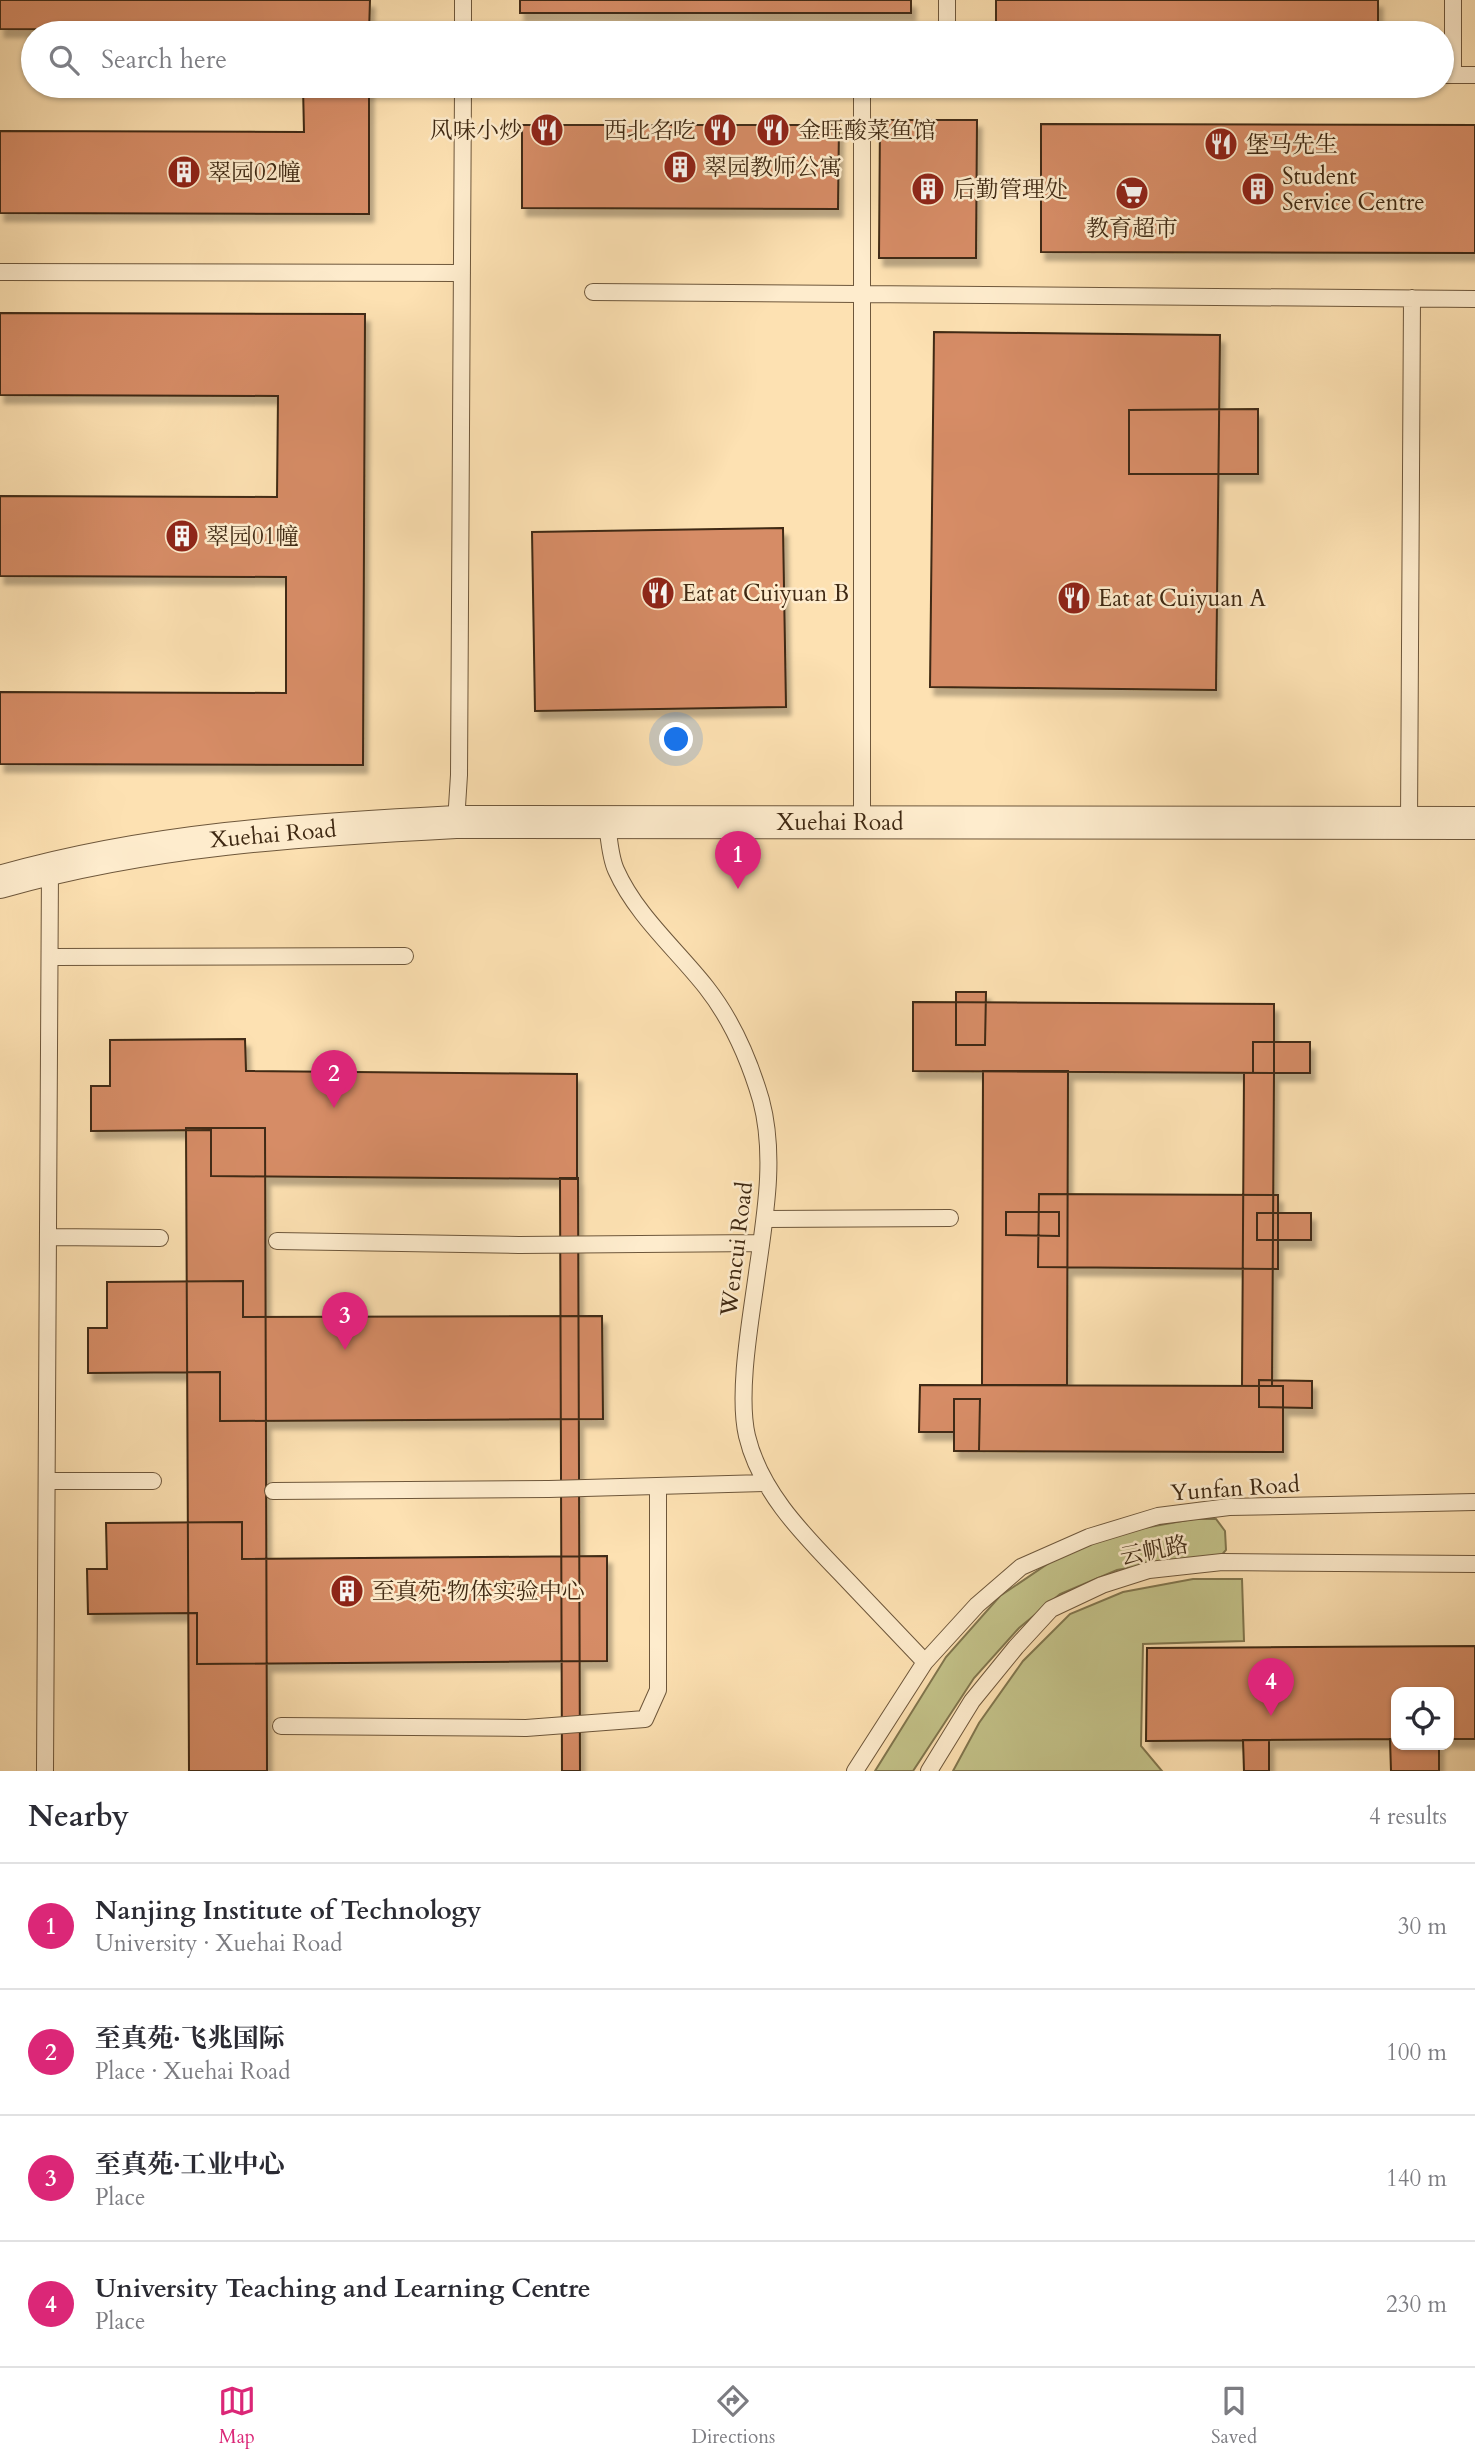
<!DOCTYPE html>
<html lang="en">
<head>
<meta charset="utf-8">
<style>
	body { margin:0; font-family:Cardo,"Noto Serif SC",serif; background:#f7f7f7; color:#2b2b33 }
	.controls { position:absolute; right:21px; bottom:21px; display:grid; overflow:hidden; border-radius:14px; box-shadow:0 2px 5px #0004 }
	.controls button { width:63px; height:63px; display:grid; place-items:center; padding:0; border:0; border-bottom:2px solid #e1e1e2; background:#fff; color:#2b2b33; font:35px sans-serif }
	.you { position:absolute; left:677px; top:740px; width:24px; height:24px; margin:-18px; border:5px solid #fff; border-radius:50%; background:#1a73e8; box-shadow:0 0 0 10px #1a73e833 }
	.badge { display:grid; place-items:center; width:46px; height:46px; border-radius:50%; background:#db2777; color:#fff; font-size:23px; font-weight:700 }
	.pin { position:absolute; translate:-50% -58px; filter:drop-shadow(0 2px 4px #0008) }
	.pin::after { content:''; position:absolute; top:37px; width:24px; height:21px; background:inherit; clip-path:polygon(0 0,100% 0,50% 100%) }
	.list { margin:0; padding:0; list-style:none }
	h2 { display:flex; justify-content:space-between; align-items:center; height:91px; margin:0; padding:0 28px; font-size:30px }
	h2 small { font-size:23px; font-weight:400; color:#7c7c81 }
	.list li { display:grid; grid-template-columns:46px 1fr auto; gap:21px; align-items:center; box-sizing:border-box; height:126px; padding:0 28px; border-top:2px solid #e1e1e2 }
	.list b { display:block; font-size:26px; white-space:nowrap }
	.list p { margin:0; font-size:23px; white-space:nowrap; color:#7c7c81 }
	.list em { font-size:23px; font-style:normal; color:#7c7c81 }
	.icon { flex:none; width:38px; height:38px; fill:none; stroke:currentColor; stroke-width:2; stroke-linecap:round; stroke-linejoin:round }
	.map { position:relative; flex:none; width:1475px; height:1771px; overflow:hidden }
	.search { position:absolute; background:#fff; box-shadow:0 2px 5px #0004; left:21px; right:21px; top:21px; height:77px; display:flex; align-items:center; gap:18px; box-sizing:border-box; padding:0 24px; border-radius:38px; color:#7c7c81; font-size:26px }
	.sheet { height:595px; background:#fff }
	nav { display:flex; justify-content:space-around; align-items:center; box-sizing:border-box; height:98px; border-top:2px solid #e1e1e2; background:#fff; font-size:19px; color:#7c7c81 }
	nav a { display:grid; justify-items:center; gap:4px }
	nav .on { color:#db2777 }
	.map>svg:first-child { display:block }
</style>
</head>
<body>
<div class="map">
<svg width="1475" height="1771" viewBox="0 0 1475 1771">
	<defs>
		<filter id="shadow"><feDropShadow dx="4.5" dy="8" stdDeviation="2" flood-color="#0004"/></filter>
	</defs>
	<rect width="100%" height="100%" fill="#fde1b2"/>
	<filter id="stains"><feTurbulence type="fractalNoise" baseFrequency=".00286" numOctaves="4"/><feColorMatrix values="0 0 0 0 .2 0 0 0 0 .09 0 0 0 0 .02 0 0 0 .5 -.17"/></filter>
	<radialGradient id="worn" r=".72"><stop offset=".6" stop-color="#630" stop-opacity="0"/><stop offset="1" stop-color="#630" stop-opacity=".3"/></radialGradient>
	<!-- green -->
	<path fill="#c3c289" stroke="#81764e" stroke-width="2" d="M1193,1519H1216L1225,1531L1226,1550L1220,1557L1175,1560L1117,1570L1060,1594L1019,1628L974,1678L913,1771H875L946,1657L1000,1596L1052,1561L1111,1534Z
		M1193,1579H1242L1244,1641L1143,1644L1141,1746L1162,1771H953L979,1723L1023,1661L1070,1614L1123,1592Z"/>
	<!-- building -->
	<path fill="#d68c66" stroke="#3f2913" stroke-width="2" filter="url(#shadow)" d="M0,0H370L369,33H303V30L0,29Z
		M520,0H911V13H520Z
		M996,0H1378V27H996Z
		M303,86H369V214L0,213V131L304,132Z
		M880,120H977L976,258H879Z
		M1041,124L1475,125V253L1041,252Z
		M522,125H839L838,209L522,208Z
		M0,313L365,314L363,765L0,764V692L286,693V577L0,576V496L277,497L278,396L0,395Z
		M934,332L1220,335L1216,690L930,687Z
		M1258,409V474H1129V410Z
		M783,528L786,707L535,711L532,532Z
		M956,992H986L985,1045H956Z
		M913,1002L1274,1004V1073L913,1071Z
		M245,1039L246,1071L577,1074V1179L211,1176V1130L91,1131V1086H110V1040Z
		M1253,1042H1310V1073H1253Z
		M983,1071H1068L1067,1385H982Z
		M1244,1073H1274L1272,1386H1242Z
		M186,1128H265L267,1771H189Z
		M560,1178H578L580,1771H562Z
		M1039,1194L1278,1195V1269L1038,1267Z
		M1006,1212H1059V1236L1006,1235Z
		M1257,1213H1311V1240H1257Z
		M243,1281V1317L602,1316L603,1419L220,1421V1372L88,1373V1328H107V1282Z
		M1259,1380L1312,1381V1408L1259,1407Z
		M920,1385L1283,1386V1452L954,1451V1432H919Z
		M954,1399H980L979,1451H954Z
		M242,1522V1559L607,1556V1661L197,1664V1613L88,1614L87,1569H107L106,1523Z
		M1475,1646V1739H1449V1692H1396V1739L1146,1741L1147,1648Z
		M1390,1739H1396V1745H1439V1771H1391Z
		M1243,1740H1269V1771H1244Z"/>
	<g fill="none" stroke-linecap="round" stroke-linejoin="round">
		<defs>
			<path id="lane" d="M463,0V33
				M947,33V0
				M1442,75H1475
				M1453,75V0
				M0,272L462,273
				M593,292L1475,299
				M456,822L459,775L463,86
				M862,822V86
				M1409,822L1412,298
				M607,823C609,838 610,857 616,870C636,915 676,949 706,987C732,1020 749,1059 761,1100C776,1156 765,1216 757,1273C751,1318 737,1393 747,1436C761,1495 808,1539 848,1581C874,1608 899,1635 925,1662
				M50,957L405,956
				M765,1219L950,1218
				M48,1237L160,1238
				M277,1241L519,1245L761,1243
				M47,1481H153
				M273,1491L549,1489L765,1483
				M281,1726L526,1728L645,1719L658,1690V1487
				M45,1771L50,868
				M855,1771L925,1662L977,1605L1021,1567L1089,1537L1158,1516L1229,1507L1475,1502
				M929,1771L972,1701L1016,1647L1051,1609L1102,1585L1149,1570L1222,1562L1475,1564"/>
			<path id="street" d="M0,882C149,839 302,830 456,822L1475,823"/>
		</defs>
		<!-- lane casing -->
		<use href="#lane" stroke="#6e573b" stroke-width="18"/>
		<!-- street casing -->
		<use href="#street" stroke="#6e573b" stroke-width="34"/>
		<!-- lane -->
		<use href="#lane" stroke="#feeccd" stroke-width="16"/>
		<!-- street -->
		<use href="#street" stroke="#feeccd" stroke-width="32"/>
	</g>
	<!-- icons -->
	<defs>
		<symbol id="restaurant-disc" viewBox="-11 -11 22 22"><circle r="9.5" fill="#8f2418" stroke="#feeccd"/><path d="M-5-6h1v4h1v-4h1v4h1v-4h1v5L-1.5 .5V6h-2V.5L-5-1ZM5-6V6H3V1.5H1.5Q1.5-4 5-6Z" fill="#fff"/></symbol>
		<symbol id="building-disc" viewBox="-11 -11 22 22"><circle r="9.5" fill="#8f2418" stroke="#feeccd"/><path d="M-4-6H4V6H1V3H-1V6H-4ZM-2.5-4.3h1.7v1.8h-1.7ZM.8-4.3h1.7v1.8H.8ZM-2.5-1h1.7V.8h-1.7ZM.8-1h1.7V.8H.8Z" fill="#fff"/></symbol>
		<symbol id="supermarket-disc" viewBox="-11 -11 22 22"><circle r="9.5" fill="#8f2418" stroke="#feeccd"/><path d="M-6-5.5h2.5l.6 2H6L4.5 2H-2.5L-4.4-4H-6ZM-1.5 3.2a1.3 1.3 0 1 0 .1 0ZM3 3.2a1.3 1.3 0 1 0 .1 0Z" fill="#fff"/></symbol>
	</defs>
	<g fill-rule="evenodd">
		<use href="#restaurant-disc" x="528" y="111" width="38" height="38"/>
		<use href="#restaurant-disc" x="701" y="111" width="38" height="38"/>
		<use href="#restaurant-disc" x="754" y="111" width="38" height="38"/>
		<use href="#restaurant-disc" x="1202" y="125" width="38" height="38"/>
		<use href="#building-disc" x="661" y="148" width="38" height="38"/>
		<use href="#building-disc" x="165" y="153" width="38" height="38"/>
		<use href="#building-disc" x="909" y="170" width="38" height="38"/>
		<use href="#building-disc" x="1239" y="170" width="38" height="38"/>
		<use href="#supermarket-disc" x="1113" y="174" width="38" height="38"/>
		<use href="#building-disc" x="163" y="517" width="38" height="38"/>
		<use href="#restaurant-disc" x="639" y="574" width="38" height="38"/>
		<use href="#restaurant-disc" x="1055" y="579" width="38" height="38"/>
		<use href="#building-disc" x="328" y="1572" width="38" height="38"/>
	</g>
	<g text-anchor="middle" stroke-width="5" stroke-linejoin="round" paint-order="stroke">
		<!-- poi labels -->
		<g font-size="23" fill="#3f2913" stroke="#feeccd" text-anchor="start">
			<text x="522" y="138" text-anchor="end">风味小炒</text>
			<text x="696" y="138" text-anchor="end">西北名吃</text>
			<text x="798" y="138">金旺酸菜鱼馆</text>
			<text x="1246" y="152">堡马先生</text>
			<text x="704" y="175">翠园教师公寓</text>
			<text x="208" y="180">翠园02幢</text>
			<text x="1282" y="184">Student<tspan x="1282" dy="26">Service Centre</tspan></text>
			<text x="953" y="197">后勤管理处</text>
			<text x="1132" y="236" text-anchor="middle">教育超市</text>
			<text x="206" y="544">翠园01幢</text>
			<text x="682" y="601">Eat at Cuiyuan B</text>
			<text x="1098" y="606">Eat at Cuiyuan A</text>
			<text x="372" y="1599">至真苑·物体实验中心</text>
		</g>
		<!-- street labels -->
		<g font-size="23" fill="#3f2913" stroke="#feeccd">
			<text x="840" y="830">Xuehai Road</text>
			<text transform="translate(273 834) rotate(-5)" y="8">Xuehai Road</text>
			<text transform="translate(736 1249) rotate(-83)" y="8">Wencui Road</text>
			<text transform="translate(1235 1488) rotate(-4)" y="8">Yunfan Road</text>
			<text transform="translate(1154 1550) rotate(-11)" y="8">云帆路</text>
		</g>
	</g>
	<rect width="100%" height="100%" filter="url(#stains)"/>
	<rect width="100%" height="100%" fill="url(#worn)"/>
</svg>
<div class="controls">
<button><svg class="icon" aria-label="locate" viewBox="0 0 24 24"><circle cx="12" cy="12" r="6"/><path d="M12 2v4M12 18v4M2 12h4M18 12h4"/></svg></button>
</div>
<div class="you"></div>
<div class="pin badge" style="left:738px;top:889px">1</div>
<div class="pin badge" style="left:334px;top:1108px">2</div>
<div class="pin badge" style="left:345px;top:1350px">3</div>
<div class="pin badge" style="left:1271px;top:1716px">4</div>
<div class="search"><svg class="icon" aria-label="search" viewBox="0 0 24 24"><circle cx="10" cy="10" r="6"/><path d="M15 15l6 6"/></svg>Search here</div>
</div>
<section class="sheet">
<h2>Nearby<small>4 results</small></h2>
<ul class="list">
<li><span class="badge">1</span><div><b>Nanjing Institute of Technology</b><p>University · Xuehai Road</p></div><em>30 m</em></li>
<li><span class="badge">2</span><div><b>至真苑·飞兆国际</b><p>Place · Xuehai Road</p></div><em>100 m</em></li>
<li><span class="badge">3</span><div><b>至真苑·工业中心</b><p>Place</p></div><em>140 m</em></li>
<li><span class="badge">4</span><div><b>University Teaching and Learning Centre</b><p>Place</p></div><em>230 m</em></li>
</ul>
</section>
<nav>
<a class="on"><svg class="icon" aria-label="map" viewBox="0 0 24 24"><path d="M3 6l6-2 6 2 6-2v14l-6 2-6-2-6 2zM9 4v14M15 6v14"/></svg>Map</a>
<a><svg class="icon" aria-label="directions" viewBox="0 0 24 24"><path d="M12 3l9 9-9 9-9-9zM9 14v-3h6M13 9l2 2-2 2"/></svg>Directions</a>
<a><svg class="icon" aria-label="saved" viewBox="0 0 24 24"><path d="M7 4h10v16l-5-4-5 4z"/></svg>Saved</a>
</nav>
</body>
</html>
